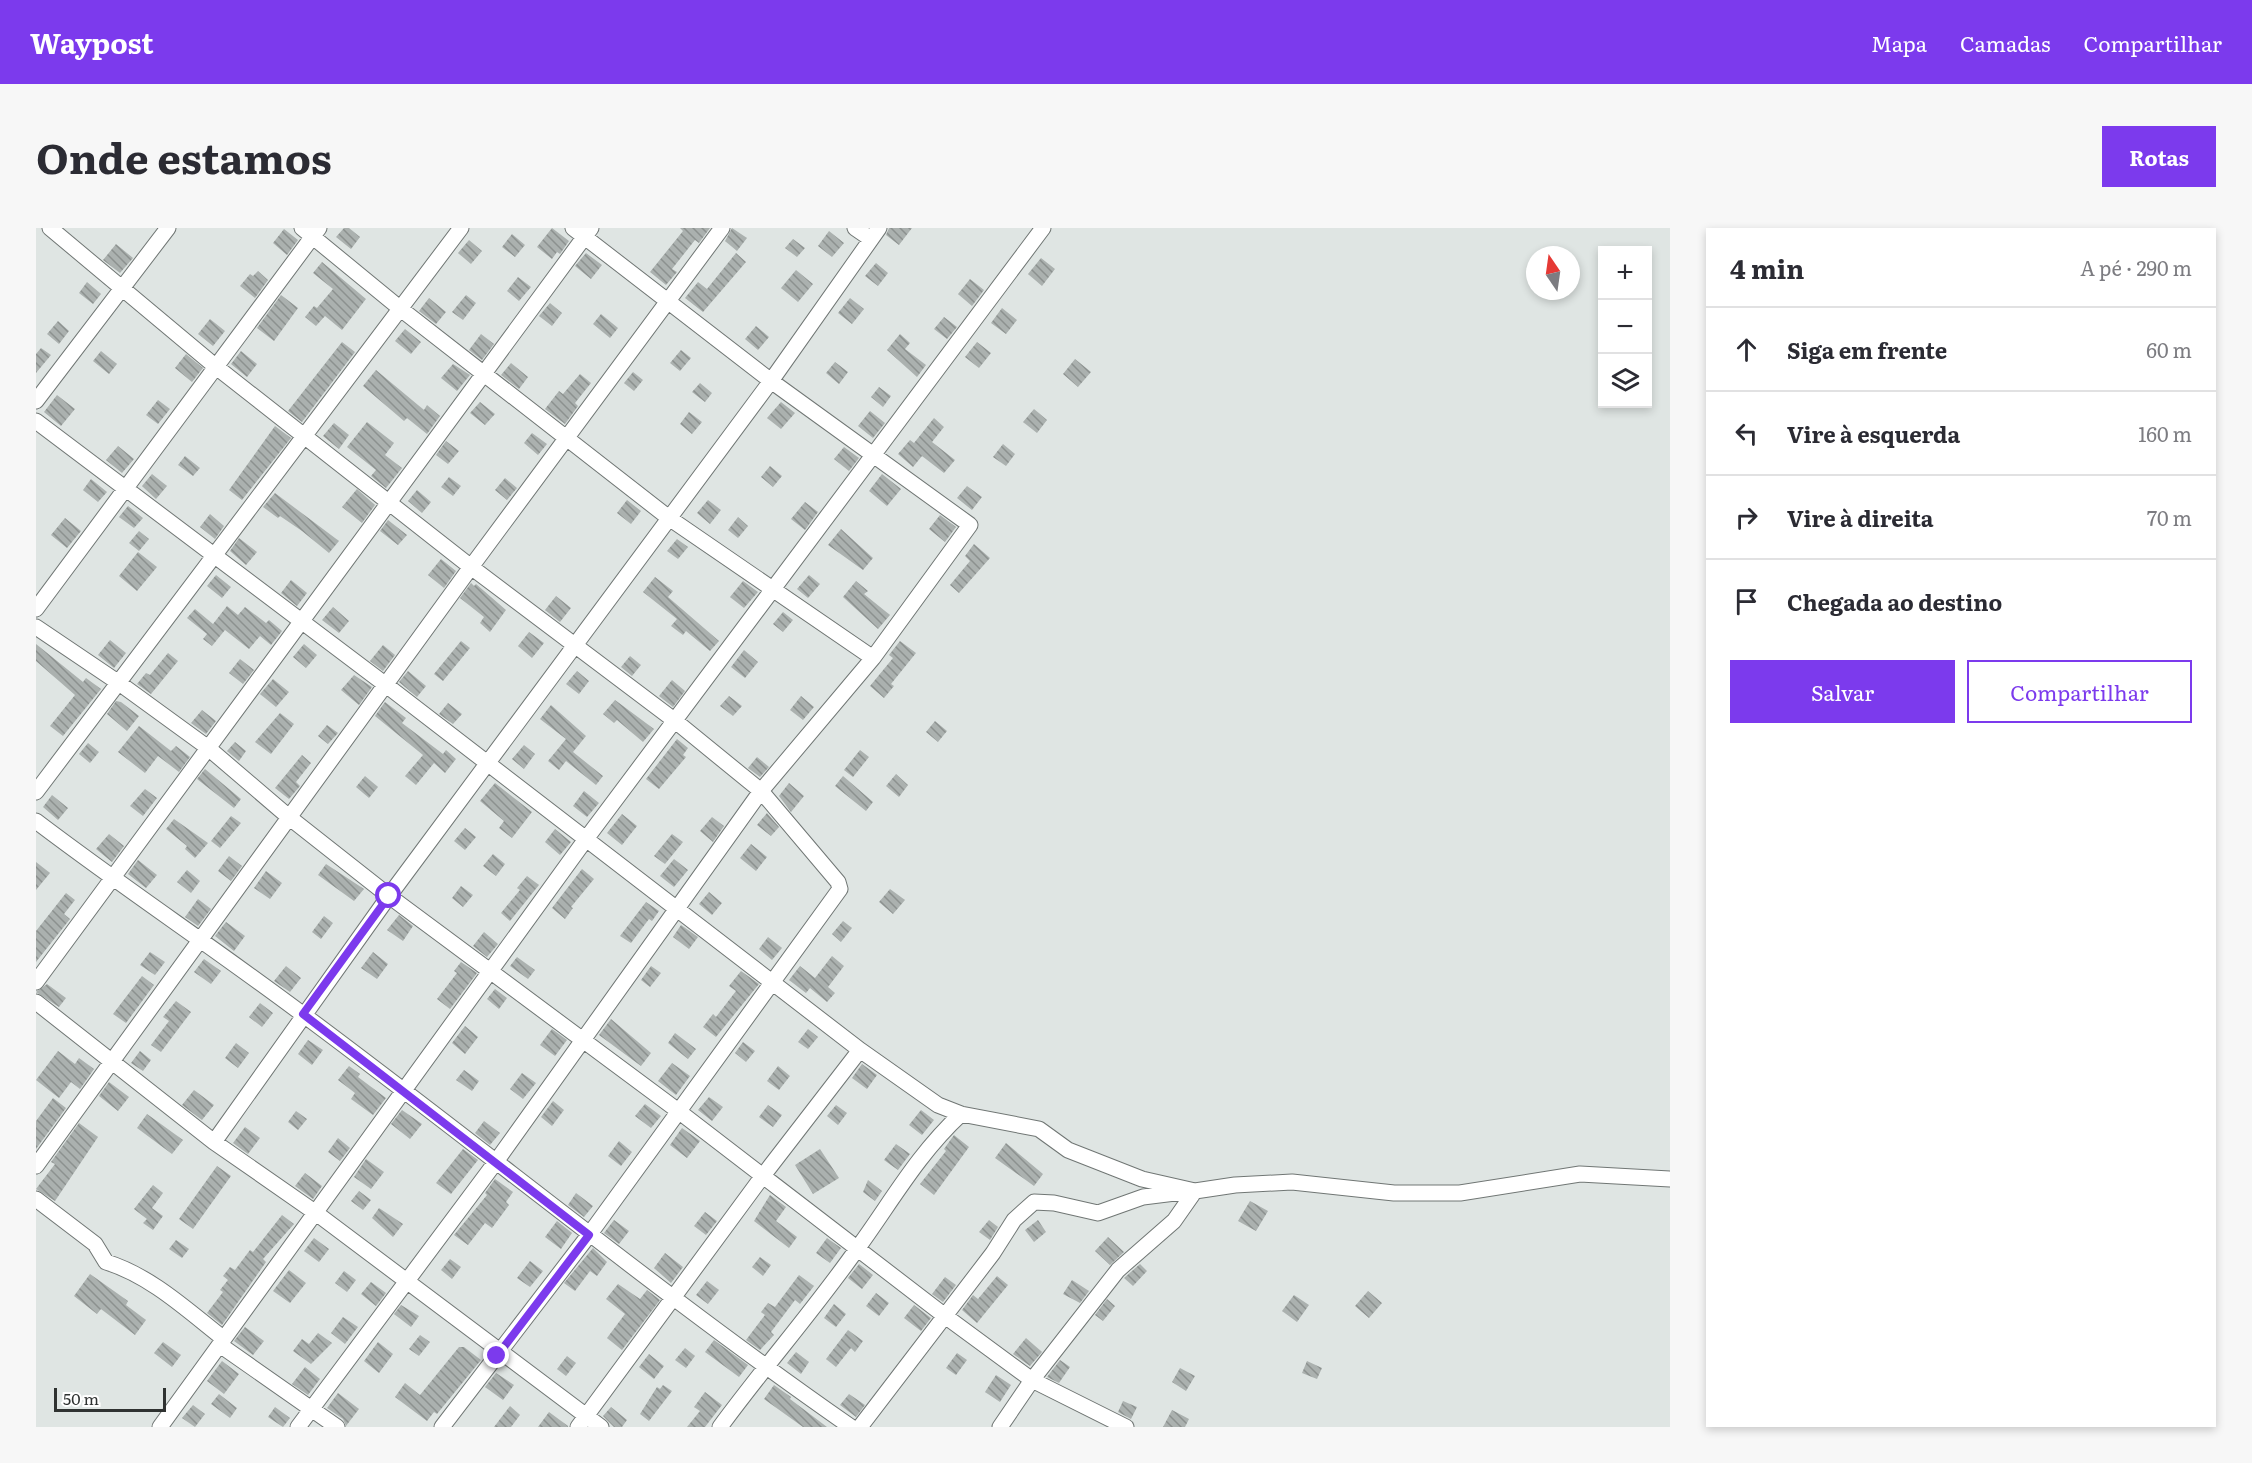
<!DOCTYPE html>
<html lang="pt">
<head>
<meta charset="utf-8">
<style>
	body { margin:0; font-family:Literata,serif; background:#f7f7f7; color:#2b2b33 }
	.controls { position:absolute; right:18px; top:18px; display:grid; overflow:hidden; border-radius:0px; box-shadow:0 3px 9px #0003 }
	.controls button { width:54px; height:54px; display:grid; place-items:center; padding:0; border:0; border-bottom:2px solid #e1e1e2; background:#fff; color:#2b2b33; font:30px sans-serif }
	.compass { position:absolute; left:1490px; top:18px; width:54px; height:54px; border-radius:50%; background:#fff; box-shadow:0 3px 9px #0003; rotate:347deg }
	.scale { position:absolute; left:18px; bottom:15px; width:112px; box-sizing:border-box; padding-left:6px; border:3px solid #2f3231; border-top:0; font-size:16px; line-height:21px; white-space:nowrap; color:#2f3231; -webkit-text-stroke:4px #fff; paint-order:stroke }
	.stop { position:absolute; width:18px; height:18px; margin:-14px; border:4px solid #7c3aed; border-radius:50%; background:#fff }
	.stop.end { background:#7c3aed; border-color:#fff; box-shadow:0 2px 6px #0008 }
	.list { margin:0; padding:0; list-style:none }
	h2 { display:flex; justify-content:space-between; align-items:center; height:78px; margin:0; padding:0 24px; font-size:26px }
	h2 small { font-size:20px; font-weight:400; color:#7c7c81 }
	.list li { display:grid; grid-template-columns:39px 1fr auto; gap:18px; align-items:center; box-sizing:border-box; height:84px; padding:0 24px; border-top:2px solid #e1e1e2 }
	.list b { display:block; font-size:22px; white-space:nowrap }
	.list em { font-size:20px; font-style:normal; color:#7c7c81 }
	.actions { display:flex; gap:12px; padding:18px 24px }
	.actions a { flex:1; padding:14px 0; border:2px solid #7c3aed; border-radius:0px; text-align:center; font-size:21px; color:#7c3aed }
	.actions .main { background:#7c3aed; color:#fff }
	.icon { flex:none; width:33px; height:33px; fill:none; stroke:currentColor; stroke-width:2; stroke-linecap:round; stroke-linejoin:round }
	.map { position:relative; flex:none; width:1634px; height:1199px; overflow:hidden; border-radius:0px }
	header { display:flex; align-items:center; gap:36px; box-sizing:border-box; height:84px; padding:0 30px; background:#7c3aed; color:#fff }
	header strong { font-size:28px }
	nav { display:flex; gap:33px; margin-inline-start:auto; font-size:21px }
	.intro { display:flex; align-items:center; justify-content:space-between; box-sizing:border-box; height:144px; padding:0 36px }
	h1 { margin:0; font-size:42px }
	.button { padding:15px 27px; border-radius:0px; background:#7c3aed; color:#fff; font-size:21px; font-weight:700 }
	main { display:flex; gap:36px; padding:0 36px }
	aside { flex:1; background:#fff; border-radius:0px; box-shadow:0 3px 9px #0003 }
	.map>svg:first-child { display:block }
</style>
</head>
<body>
<header>
<strong>Waypost</strong>
<nav><a>Mapa</a><a>Camadas</a><a>Compartilhar</a></nav>
</header>
<div class="intro"><h1>Onde estamos</h1><a class="button">Rotas</a></div>
<main>
<div class="map">
<svg width="1634" height="1199" viewBox="0 0 1634 1199">
	<defs>
		<pattern id="building-back-hatch" width="6" height="6" patternUnits="userSpaceOnUse" patternTransform="scale(1.5)"><rect width="6" height="6" fill="#abb1af"/><path d="M-1 5l2 2M0 0l6 6M5-1l2 2" fill="none" stroke="#8c918f"/></pattern>
	</defs>
	<rect width="100%" height="100%" fill="#dfe5e3"/>
	<!-- building -->
	<path fill="url(#building-back-hatch)" d="M308,0H313L324,9L315,21L300,9Z
		M516,0L533,13L524,26L521,24L516,31L501,19Z
		M644,0H674L663,15L659,12L636,41L641,44L630,57L614,44L647,3Z
		M696,0L711,10L701,23L689,13Z
		M853,0H876L863,17L850,7Z
		M248,1L262,12L251,27L237,15Z
		M793,3L808,15L796,29L782,18Z
		M476,6L489,17L479,29L466,19Z
		M757,11L769,20L761,29L749,20Z
		M433,12L446,23L435,36L422,25Z
		M80,16L97,30L84,45L67,32Z
		M550,25L566,37L555,51L539,38Z
		M700,25L710,34L667,84L649,70L662,54L671,61Z
		M1005,30L1019,41L1006,58L992,46Z
		M286,34L330,71L306,102L289,88L280,98L269,89L278,78L281,80L297,61L277,45Z
		M840,35L852,45L842,58L829,48Z
		M760,42L777,56L762,74L745,60Z
		M222,43L232,52L219,70L204,58L214,46L217,48Z
		M482,49L495,59L483,73L471,63Z
		M934,51L948,62L936,78L922,66Z
		M51,54L65,66L57,76L43,65Z
		M245,67L262,80L238,113L221,100Z
		M430,67L440,75L427,92L416,84Z
		M393,70L410,84L400,96L383,83Z
		M814,70L828,81L816,96L802,85Z
		M514,75L526,85L516,98L503,88Z
		M966,80L981,92L970,106L955,95Z
		M565,86L582,100L574,110L557,96Z
		M908,89L921,99L911,111L898,101Z
		M174,91L189,103L177,118L162,106Z
		M22,93L33,103L23,116L11,106Z
		M720,98L733,109L722,122L709,111Z
		M369,101L385,114L375,126L359,113Z
		M445,106L458,116L446,132L433,122Z
		M864,106L874,115L869,121L890,137L881,149L851,122Z
		M306,114L319,124L266,194L252,183Z
		M941,114L955,125L943,140L929,129Z
		M5,120L15,127L0,145V126Z
		M645,122L655,130L644,143L634,135Z
		M65,123L81,136L73,146L57,133Z
		M205,123L221,136L211,149L195,136Z
		M150,126L167,140L156,154L139,140Z
		M1039,131L1055,144L1042,159L1027,146Z
		M799,134L812,144L803,156L790,145Z
		M475,135L492,149L483,161L465,147Z
		M417,136L434,147L421,163L405,150Z
		M340,142L388,182L391,177L404,188L391,206L371,190L368,193L327,158Z
		M597,144L607,152L598,163L588,155Z
		M544,146L555,155L539,175L542,178L529,196L509,181L523,163L527,166Z
		M664,155L676,165L669,174L656,164Z
		M843,159L855,168L847,179L835,169Z
		M21,167L39,181L25,198L8,184Z
		M122,172L134,181L122,196L110,187Z
		M444,174L459,186L449,197L434,185Z
		M745,174L759,185L745,201L731,190Z
		M998,181L1011,192L1001,205L987,194Z
		M834,183L849,195L837,210L822,198Z
		M653,184L666,194L656,206L644,196Z
		M898,190L908,199L896,214L919,232L908,245L886,228L877,239L862,226L874,212L878,215Z
		M331,194L358,215L349,227L366,240L350,260L335,248L340,242L311,219Z
		M298,195L313,207L303,221L287,208Z
		M239,198L255,210L206,272L193,262Z
		M496,205L511,216L502,227L488,215Z
		M410,213L423,223L412,236L400,227Z
		M967,216L979,226L970,238L957,229Z
		M82,218L98,231L86,245L70,232Z
		M808,219L823,230L813,243L798,231Z
		M149,228L164,240L157,248L142,237Z
		M734,238L746,248L737,259L725,249Z
		M116,246L131,258L120,271L106,258Z
		M846,246L865,261L851,278L833,263Z
		M413,249L425,258L417,268L405,259Z
		M469,250L481,260L471,272L459,262Z
		M55,251L71,264L62,274L47,262Z
		M931,258L946,269L936,282L921,270Z
		M321,261L339,277L326,295L306,279Z
		M381,262L395,274L386,285L372,273Z
		M239,265L303,313L293,325L266,303L244,288L242,290L227,279Z
		M591,272L605,283L595,296L581,285Z
		M672,272L685,282L674,296L661,285Z
		M769,274L782,284L769,302L755,291Z
		M92,278L107,290L98,300L83,289Z
		M174,286L188,298L179,311L164,299Z
		M904,287L920,299L909,314L893,301Z
		M702,289L712,298L702,310L692,302Z
		M29,290L45,303L31,320L15,307Z
		M352,292L371,307L362,317L344,303Z
		M805,301L837,330L827,342L792,317Z
		M103,303L113,311L103,323L93,315Z
		M203,310L221,324L210,337L194,323Z
		M641,311L652,319L642,331L631,323Z
		M938,316L954,330L923,365L914,357L934,333L929,328Z
		M102,324L121,339L101,363L83,348Z
		M405,331L420,343L408,360L392,347Z
		M180,347L195,359L186,370L171,358Z
		M773,347L784,356L772,370L761,361Z
		M619,349L637,363L632,369L683,413L674,423L650,403L647,407L635,398L641,391L607,364Z
		M255,352L271,365L261,378L245,365Z
		M707,353L722,364L708,380L694,369Z
		M820,353L832,363L828,366L854,387L842,401L807,369Z
		M435,355L438,358L440,356L470,382L454,404L444,395L448,389L424,370Z
		M520,368L535,380L524,394L509,382Z
		M191,378L202,387L209,379L230,395L233,392L246,403L235,417L224,408L213,421L189,402L176,418L167,411L171,406L151,390L159,381L177,396Z
		M297,379L313,393L303,405L286,392Z
		M747,384L757,392L747,404L737,396Z
		M493,404L508,415L496,430L482,418Z
		M74,412L90,425L78,440L62,427Z
		M425,413L434,420L407,453L398,446Z
		M864,413L880,425L855,456L858,458L848,470L834,458L857,430L853,427Z
		M0,416L47,454L50,450L65,461L27,508L14,498L39,467L0,433Z
		M268,416L281,427L270,440L257,429Z
		M347,417L359,427L347,443L334,433Z
		M708,422L722,434L709,450L695,439Z
		M132,425L142,433L115,466L101,456L110,445L114,447Z
		M594,428L605,437L596,448L585,439Z
		M204,431L218,442L207,456L193,445Z
		M372,443L390,458L381,469L363,454Z
		M541,443L553,453L543,466L530,456Z
		M318,447L336,459L323,477L305,462Z
		M237,451L253,464L240,479L224,466Z
		M636,452L649,463L637,479L623,468Z
		M693,468L706,478L697,488L684,478Z
		M765,468L778,479L767,492L754,482Z
		M579,472L618,501L607,514L581,492L578,495L567,486Z
		M80,473L85,474L103,488L91,503L71,486Z
		M349,474L370,490L366,495L407,526L410,522L420,531L409,545L398,535L380,557L369,548L387,527L339,488Z
		M412,475L426,486L417,496L403,486Z
		M515,477L550,508L537,524L567,548L560,557L530,533L523,542L512,533L530,511L504,491Z
		M166,482L180,493L170,506L155,495Z
		M244,485L258,496L235,526L219,514Z
		M899,493L911,503L902,514L890,504Z
		M291,497L302,505L292,516L282,508Z
		M103,498L135,523L140,518L154,529L143,544L122,528L109,545L82,524Z
		M641,511L652,520L647,527L650,529L623,561L610,551Z
		M199,514L210,523L203,533L191,523Z
		M52,515L63,524L54,535L43,526Z
		M488,517L499,526L488,541L476,531Z
		M824,522L833,529L817,549L808,542Z
		M266,527L275,535L260,554L264,558L253,571L239,560Z
		M721,529L733,539L724,549L712,540Z
		M169,541L205,571L198,580L161,551Z
		M860,546L872,557L863,569L850,558Z
		M329,548L342,559L333,570L320,559Z
		M807,548L837,574L830,583L799,558Z
		M459,555L496,584L476,610L463,600L468,593L444,573Z
		M753,555L768,568L755,584L743,568Z
		M109,561L121,570L107,588L94,578Z
		M548,563L563,575L551,589L537,578Z
		M16,567L32,580L22,592L7,579Z
		M731,585L743,599L735,608L721,597Z
		M586,586L601,598L586,617L571,605Z
		M195,588L205,595L184,620L175,613Z
		M676,589L688,598L677,614L664,603Z
		M138,591L172,615L159,630L149,621L151,618L130,601Z
		M429,600L440,609L429,622L418,613Z
		M519,601L535,614L524,627L509,614Z
		M73,606L88,618L76,634L60,621Z
		M636,606L647,614L629,636L618,628Z
		M715,616L731,629L720,643L704,630Z
		M457,626L469,636L460,648L447,638Z
		M193,628L206,638L195,653L182,643Z
		M638,631L652,642L638,659L624,648Z
		M102,632L121,647L110,660L92,646Z
		M0,634L14,645L0,662Z
		M290,636L328,661L318,673L282,647Z
		M546,641L558,651L535,679L537,680L529,691L516,680Z
		M151,642L164,653L155,665L141,654Z
		M230,643L246,655L234,671L218,660Z
		M491,648L503,657L474,693L465,685L484,662L481,660Z
		M425,658L437,667L427,679L416,670Z
		M854,661L869,672L857,686L843,674Z
		M673,664L686,675L676,687L663,676Z
		M30,665L39,672L28,686L34,691L0,734V703Z
		M162,671L175,681L162,698L149,689Z
		M610,674L623,683L616,693L613,691L595,715L584,708Z
		M363,687L377,698L367,713L351,702Z
		M288,688L297,695L285,711L276,704Z
		M807,693L816,700L805,714L796,706Z
		M190,694L209,708L198,723L179,708Z
		M645,697L662,709L653,721L637,709Z
		M448,704L462,716L451,729L437,718Z
		M732,709L746,720L736,732L723,721Z
		M114,724L129,734L119,747L104,737Z
		M337,724L352,736L341,751L325,740Z
		M796,728L808,738L792,759L799,765L791,774L774,760L770,765L753,752L764,738L779,750Z
		M481,729L499,742L492,751L474,738Z
		M168,731L185,743L175,756L158,744Z
		M425,734L441,745L414,781L401,771L421,745L418,743Z
		M250,738L265,750L254,764L238,753Z
		M615,738L625,745L614,759L605,752Z
		M705,743L723,756L680,809L667,799L677,786L680,789L700,763L693,758Z
		M106,748L118,757L90,795L77,786Z
		M11,756L30,770L23,779L0,764Z
		M459,761L471,770L463,781L451,771Z
		M140,773L155,784L125,824L115,817L133,793L127,789Z
		M224,775L237,785L226,799L213,789Z
		M575,791L615,825L605,838L563,807Z
		M429,798L442,809L429,826L416,815Z
		M516,801L531,812L519,828L504,817Z
		M772,801L782,809L772,821L762,814Z
		M639,805L660,821L652,831L632,815Z
		M272,812L287,822L276,837L262,826Z
		M707,814L719,823L710,834L699,825Z
		M200,815L213,825L202,840L189,830Z
		M22,823L39,836L43,830L58,841L44,861L35,854L23,870L0,852Z
		M104,823L115,832L107,843L95,835Z
		M636,835L654,848L640,867L622,853Z
		M826,836L841,847L831,861L816,850Z
		M313,838L324,846L322,849L350,870L337,887L315,871L319,865L302,852Z
		M742,838L754,848L743,862L731,853Z
		M428,842L443,853L436,863L420,852Z
		M486,845L500,855L487,871L474,861Z
		M73,854L93,869L82,883L63,868Z
		M158,862L178,877L166,892L146,877Z
		M673,869L687,879L676,893L662,882Z
		M17,870L30,880L0,921V893Z
		M517,873L528,882L516,898L505,889Z
		M609,876L625,888L615,900L599,888Z
		M732,877L746,887L737,899L723,889Z
		M800,877L811,885L802,897L791,888Z
		M366,882L386,896L374,911L355,896Z
		M885,882L898,892L886,907L873,897Z
		M260,883L271,891L262,902L252,894Z
		M111,886L147,912L136,926L101,900Z
		M448,893L464,905L454,917L439,905Z
		M43,895L62,909L19,973L0,961L19,936L15,934Z
		M209,899L224,910L212,926L197,915Z
		M646,900L664,913L651,930L634,917Z
		M918,907L933,919L898,967L884,956L910,923L908,921Z
		M302,910L314,920L304,933L292,924Z
		M583,913L596,924L585,938L572,928Z
		M970,915L1007,946L998,958L959,930Z
		M860,916L874,926L862,942L848,932Z
		M427,921L442,932L415,966L400,955Z
		M784,921L803,950L777,966L759,937Z
		M330,931L348,944L335,961L318,949Z
		M181,938L195,948L157,1001L143,991Z
		M269,945L286,958L277,971L259,958Z
		M459,951L477,964L470,974L473,977L456,1000L449,995L432,1017L418,1007L451,967L449,965Z
		M832,952L846,963L839,973L827,964Z
		M117,957L127,965L116,980L127,988L117,1002L107,995L111,991L98,981Z
		M323,963L335,972L327,982L315,973Z
		M540,965L557,978L548,989L532,977Z
		M734,967L750,979L740,993L761,1009L753,1020L718,993Z
		M1214,973L1232,983L1220,1003L1202,993Z
		M343,980L367,996L357,1009L336,990Z
		M669,984L681,993L670,1007L658,998Z
		M246,987L258,996L227,1031L230,1034L186,1097L171,1085L187,1064L184,1062L192,1052L187,1048L194,1039L199,1042L214,1022L217,1024Z
		M578,992L593,1003L583,1016L568,1005Z
		M953,992L962,999L954,1012L943,1004Z
		M1002,992L1010,1004L998,1014L989,1002Z
		M521,993L536,1005L525,1021L509,1009Z
		M1072,1009L1088,1024L1074,1037L1059,1023Z
		M278,1010L293,1021L283,1034L268,1023Z
		M791,1010L805,1020L794,1035L780,1025Z
		M140,1012L153,1021L146,1030L133,1021Z
		M557,1020L571,1034L561,1048L554,1043L539,1063L528,1055Z
		M629,1025L647,1039L635,1055L618,1040Z
		M724,1029L735,1037L727,1048L716,1039Z
		M414,1031L425,1039L416,1051L405,1042Z
		M494,1033L507,1043L494,1059L481,1050Z
		M823,1036L837,1047L826,1061L812,1050Z
		M1104,1036L1111,1043L1097,1058L1088,1050Z
		M253,1042L270,1055L254,1075L237,1063Z
		M308,1043L320,1052L311,1064L299,1055Z
		M54,1046L92,1073L90,1077L110,1092L99,1107L65,1081L61,1086L38,1068Z
		M763,1047L778,1058L764,1076L759,1072L735,1104L738,1107L724,1122L710,1112L729,1087L725,1084L732,1075L739,1079Z
		M961,1048L972,1057L941,1095L926,1082L937,1067L942,1071Z
		M909,1049L920,1057L907,1074L896,1066Z
		M1036,1052L1053,1063L1044,1075L1027,1066Z
		M671,1053L683,1062L672,1076L660,1067Z
		M335,1054L350,1065L340,1078L325,1066Z
		M582,1056L604,1071L611,1062L624,1072L586,1122L571,1110L589,1086L570,1071Z
		M1332,1063L1346,1075L1333,1090L1319,1078Z
		M840,1065L853,1075L843,1088L830,1078Z
		M1258,1067L1273,1077L1261,1094L1246,1083Z
		M1071,1071L1079,1078L1067,1093L1059,1087Z
		M798,1076L810,1086L800,1099L788,1090Z
		M365,1077L383,1088L375,1099L358,1086Z
		M878,1077L895,1090L885,1103L868,1090Z
		M307,1089L322,1099L309,1116L295,1105Z
		M209,1099L228,1113L217,1127L198,1113Z
		M812,1102L827,1113L819,1124L815,1120L800,1139L790,1131Z
		M282,1105L296,1115L275,1136L257,1123L266,1111L273,1116Z
		M384,1107L394,1114L383,1128L373,1121Z
		M990,1110L1006,1124L994,1138L977,1126Z
		M678,1112L712,1137L703,1149L669,1124Z
		M127,1114L145,1127L136,1139L118,1125Z
		M342,1114L357,1126L343,1145L328,1133Z
		M423,1119H428L445,1132L401,1186L398,1184L391,1193L359,1169L369,1155L384,1167Z
		M649,1120L659,1128L650,1140L639,1132Z
		M760,1124L773,1134L765,1146L751,1135Z
		M921,1125L931,1132L920,1147L910,1140Z
		M613,1126L628,1138L618,1151L603,1139Z
		M531,1128L540,1135L530,1148L521,1141Z
		M1024,1132L1034,1139L1023,1155L1011,1149Z
		M186,1133L203,1146L188,1166L171,1153Z
		M1271,1133L1286,1140L1281,1151L1266,1145Z
		M269,1139L284,1151L272,1167L256,1156Z
		M1144,1140L1159,1148L1150,1163L1136,1154Z
		M460,1145L478,1157L467,1172L449,1159Z
		M960,1147L975,1157L964,1174L949,1164Z
		M627,1157L636,1163L613,1193L604,1186L621,1159L624,1161Z
		M738,1157L755,1169L754,1171L791,1199H767L728,1171Z
		M669,1164L686,1177L669,1199H651L664,1183L658,1179Z
		M302,1165L323,1181L310,1198L307,1191L291,1180Z
		M183,1166L201,1180L194,1190L175,1176Z
		M813,1166L829,1177L820,1189L804,1177Z
		M1087,1173L1101,1179L1095,1191L1082,1184Z
		M157,1177L169,1186L159,1199L146,1190Z
		M474,1178L484,1187L475,1199H458Z
		M239,1179L254,1190L247,1199L232,1189Z
		M575,1179L591,1192L586,1199H578L567,1188Z
		M1136,1182L1153,1191L1149,1199H1127Z
		M513,1184L532,1198V1199H502Z"/>
	<g fill="none" stroke-linecap="round" stroke-linejoin="round">
		<defs>
			<path id="street" d="M14,0L179,138L435,339L638,492L725,563L802,654L804,661L553,1007L406,1199
				M266,0L366,82L633,290L837,430
				M819,0L835,11
				M0,173L132,0
				M0,193L350,457L824,822L726,949L542,1199
				M0,381L283,0
				M0,399L83,455L171,519L254,590L353,668L641,882L909,1088L996,1152L1090,1199
				M0,564L425,0
				M0,593C88,660 180,721 269,788C452,924 628,1069 815,1199
				M0,754L555,0
				M0,774L178,914L280,985L565,1199
				M824,822L902,877L925,886L1003,901L1032,922L1106,951L1159,963L1199,957L1256,954L1358,965H1424L1544,946L1634,951
				M178,914L353,668L735,153L843,0
				M0,938L435,339L686,0
				M0,971L59,1016L70,1034C115,1048 151,1082 188,1111
				M184,1117L301,1199
				M124,1199L550,611L1007,0
				M262,1199L459,935L725,563L837,430L934,297L735,153L537,0
				M684,1199C728,1139 778,1082 821,1021C856,973 881,927 925,886
				M824,1199L957,1025L978,992L998,974L1018,975L1062,985L1107,969L1147,964
				M964,1199L996,1152L1082,1042L1138,993L1159,963"/>
		</defs>
		<!-- street casing -->
		<use href="#street" stroke="#707674" stroke-width="17"/>
		<!-- street -->
		<use href="#street" stroke="#fff" stroke-width="15"/>
	</g>
	<g fill="none" stroke-linecap="round" stroke-linejoin="round">
		<!-- route -->
		<path stroke="#7c3aed" stroke-width="8" d="M353,668L267,786L553,1007L461,1128"/>
	</g>
</svg>
<div class="controls">
<button>+</button>
<button>−</button>
<button><svg class="icon" aria-label="layers" viewBox="0 0 24 24"><path d="M12 4l9 5-9 5-9-5zM3 14l9 5 9-5"/></svg></button>
</div>
<svg class="compass" viewBox="-18 -18 36 36"><path d="M0-13l5 13h-10z" fill="#e53935"/><path d="M0 13l5-13h-10z" fill="#7c7c81"/></svg>
<div class="scale">50 m</div>
<div class="stop" style="left:353px;top:668px"></div>
<div class="stop end" style="left:461px;top:1128px"></div>
</div>
<aside>
<h2>4 min<small>A pé · 290 m</small></h2>
<ul class="list">
<li><svg class="icon" aria-label="ahead" viewBox="0 0 24 24"><path d="M12 20V5M6 11l6-6 6 6"/></svg><div><b>Siga em frente</b></div><em>60 m</em></li>
<li><svg class="icon" aria-label="left" viewBox="0 0 24 24"><path d="M17 20v-9H6M10 6l-5 5 5 5"/></svg><div><b>Vire à esquerda</b></div><em>160 m</em></li>
<li><svg class="icon" aria-label="right" viewBox="0 0 24 24"><path d="M7 20v-9h11M14 6l5 5-5 5"/></svg><div><b>Vire à direita</b></div><em>70 m</em></li>
<li><svg class="icon" aria-label="arrive" viewBox="0 0 24 24"><path d="M6 21V4h12l-3 4 3 4H6"/></svg><div><b>Chegada ao destino</b></div></li>
</ul>
<div class="actions"><a class="main">Salvar</a><a>Compartilhar</a></div>
</aside>
</main>
</body>
</html>
